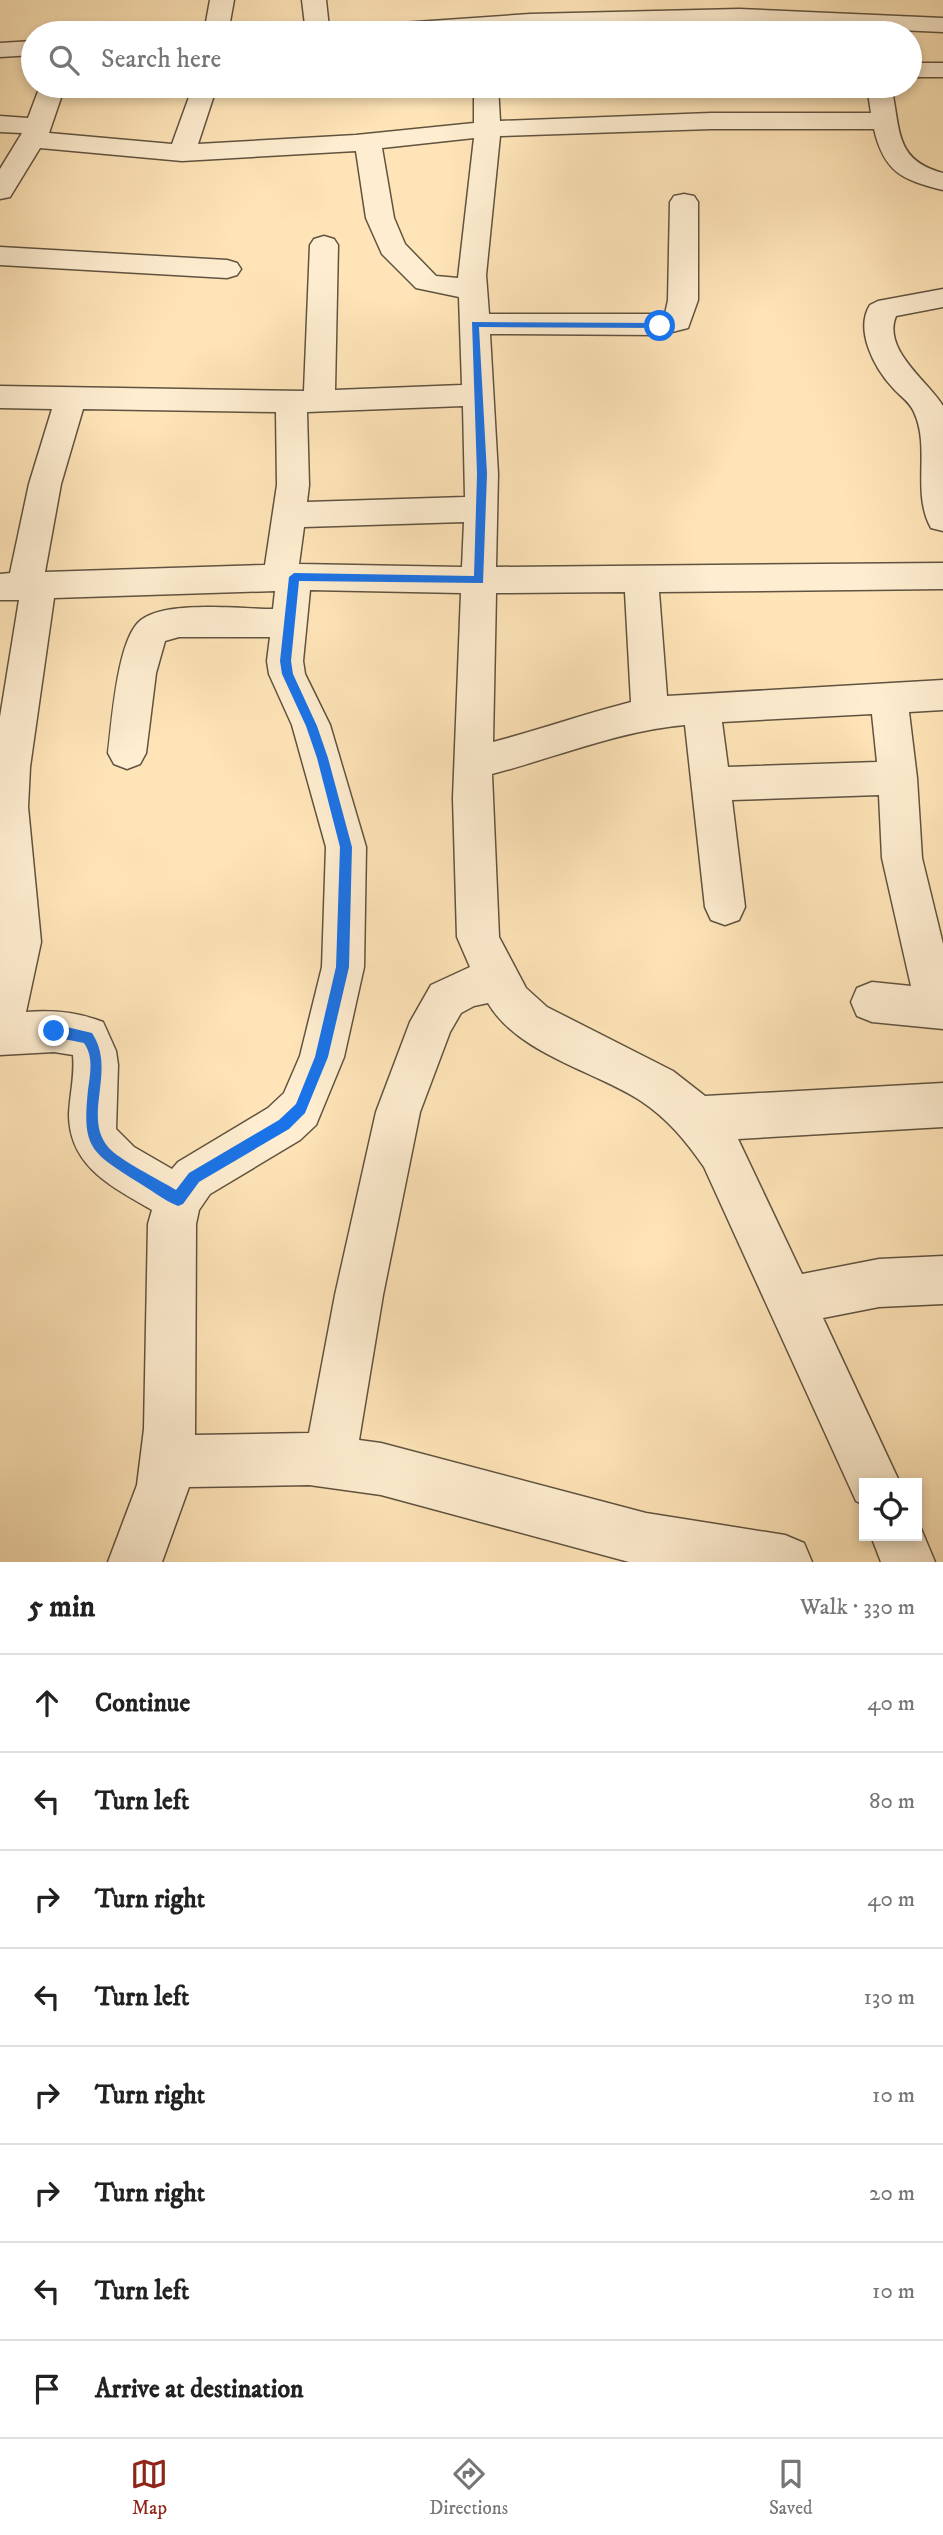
<!DOCTYPE html>
<html lang="en">
<head>
<meta charset="utf-8">
<style>
	body { margin:0; font-family:"IM FELL DW Pica",serif; background:#f6f6f6; color:#222 }
	.controls { position:absolute; right:21px; bottom:21px; display:grid; overflow:hidden; border-radius:0px; box-shadow:0 4px 10px #0003 }
	.controls button { width:63px; height:63px; display:grid; place-items:center; padding:0; border:0; border-bottom:2px solid #e0e0e0; background:#fff; color:#222; font:35px sans-serif }
	.stop { position:absolute; width:21px; height:21px; margin:-16px; border:5px solid #1a73e8; border-radius:50%; background:#fff }
	.stop.end { background:#1a73e8; border-color:#fff; box-shadow:0 2px 7px #0008 }
	.list { margin:0; padding:0; list-style:none }
	h2 { display:flex; justify-content:space-between; align-items:center; height:91px; margin:0; padding:0 28px; font-size:30px }
	h2 small { font-size:23px; font-weight:400; color:#767676 }
	.list li { display:grid; grid-template-columns:46px 1fr auto; gap:21px; align-items:center; box-sizing:border-box; height:98px; padding:0 28px; border-top:2px solid #e0e0e0 }
	.list b { display:block; font-size:26px; white-space:nowrap }
	.list em { font-size:23px; font-style:normal; color:#767676 }
	.icon { flex:none; width:38px; height:38px; fill:none; stroke:currentColor; stroke-width:2; stroke-linecap:round; stroke-linejoin:round }
	.map { position:relative; flex:none; width:943px; height:1562px; overflow:hidden }
	.search { position:absolute; background:#fff; box-shadow:0 4px 10px #0003; left:21px; right:21px; top:21px; height:77px; display:flex; align-items:center; gap:18px; box-sizing:border-box; padding:0 24px; border-radius:38px; color:#767676; font-size:26px }
	.sheet { height:875px; background:#fff }
	nav { display:flex; justify-content:space-around; align-items:center; box-sizing:border-box; height:98px; border-top:2px solid #e0e0e0; background:#fff; font-size:19px; color:#767676 }
	nav a { display:grid; justify-items:center; gap:4px }
	nav .on { color:#8f2418 }
	.map>svg:first-child { display:block }
</style>
</head>
<body>
<div class="map">
<svg width="943" height="1562" viewBox="0 0 943 1562">
	<rect width="100%" height="100%" fill="#fee4b7"/>
	<filter id="stains"><feTurbulence type="fractalNoise" baseFrequency=".00286" numOctaves="4"/><feColorMatrix values="0 0 0 0 .2 0 0 0 0 .09 0 0 0 0 .02 0 0 0 .5 -.17"/></filter>
	<radialGradient id="worn" r=".72"><stop offset=".6" stop-color="#630" stop-opacity="0"/><stop offset="1" stop-color="#630" stop-opacity=".3"/></radialGradient>
	<g fill="none" stroke-linecap="round" stroke-linejoin="round">
		<defs>
			<path id="street" d="M210,0H234L228,33H204Z
				M302,0H326L329,28L530,14L739,9L943,18V32L739,23L530,28L448,33H306Z
				M33,41V55L0,57V43Z
				M910,63H943V77H910Z
				M40,86H65L49,133L172,144L193,86H217L198,144L356,135L474,123V86H498L500,121L711,113H871L867,86H891C901,128 893,160 943,173V190C902,180 884,172 874,129H711L500,136L486,275L489,314H665L668,300L670,202L674,196L684,194L694,196L698,202V300L688,328L660,335L490,334L498,474L496,567L943,563V589L659,592L667,696L943,680V710L909,712L917,778L922,858L943,944V1029L872,1022L857,1016L851,1002L857,988L872,982L911,986L882,858L879,795L732,800L745,907L739,920L725,925L711,920L705,907L685,725C618,731 557,757 492,774L499,937L526,988L547,1007L673,1071L705,1096L943,1083V1127L738,1139L802,1274L879,1259L943,1256V1304L879,1307L823,1318L900,1483H864V1505L856,1501L704,1167C686,1141 668,1119 641,1101C593,1070 518,1054 488,1003L474,1006L461,1013L450,1032L420,1112L383,1295L359,1440L381,1443L646,1513L785,1535L804,1543L812,1562H629L381,1495L309,1485L189,1487L162,1562H108L137,1485L144,1429L148,1224L152,1210C113,1187 69,1167 69,1114C70,1094 75,1075 73,1055L54,1052L0,1055V717L19,600H0V574L10,573L29,484L52,409L0,408V386L304,391L310,245L314,239L324,236L334,239L338,245L335,390L462,385L459,297L416,288L382,254L366,218L356,151L182,161L40,148L10,197L0,199V169L22,133L0,132V116L28,118ZM474,138L458,278L436,276L405,244L394,218L382,148ZM463,406L465,497L307,502L309,485L307,412ZM83,409L276,412L277,485L265,565L45,572L61,484ZM464,522L462,567L299,564L304,527ZM310,590L461,593L453,798L457,937L470,967L431,985L410,1022L376,1112L335,1295L309,1433L195,1435L196,1224L199,1210L210,1194L300,1140L316,1125L344,1057L364,967L366,847L330,725L305,674L303,661ZM275,591L273,609C240,609 167,600 141,620C117,638 112,723 108,753L114,764L127,769L140,764L146,753L156,673L165,641L179,637H270L267,661L269,674L292,725L326,847L322,967L300,1056L284,1093L268,1108L178,1162L172,1169L134,1147L116,1129L118,1065L116,1051L103,1022C78,1012 53,1010 26,1012L41,942L28,807L30,767L54,598ZM625,592L631,702C584,714 539,730 493,742L496,593ZM872,714L877,762L728,767L722,722Z
				M0,247L227,260L237,263L241,269L237,275L227,278L0,265Z
				M943,289V307L896,316C882,350 928,381 943,406V531L931,528C911,492 931,448 914,412C910,402 900,396 893,388C875,369 854,330 870,305L878,301Z
				M917,1519L935,1562H881L871,1536H917Z"/>
		</defs>
		<!-- street casing -->
		<use href="#street" stroke="#605340" stroke-width="3"/>
		<!-- street -->
		<use href="#street" fill="#feedd0" fill-rule="evenodd"/>
	</g>
	<!-- route -->
	<path fill="#1a73e8" d="M472,322L660,323L665,326L660,328L479,327L487,474L483,583L299,581L291,661L293,674L317,726L328,758L352,847L349,967L328,1057L305,1113L289,1129L199,1182L183,1204L178,1206C163,1200 150,1189 136,1181C90,1152 82,1147 88,1090C90,1074 94,1057 84,1043L54,1037L48,1031L54,1024L92,1033C117,1070 82,1116 108,1147C119,1160 160,1180 176,1190L189,1173L279,1120L296,1104L315,1057L336,967L340,847L317,758L306,726L282,674L280,661L289,577L294,573L474,576L477,474Z"/>
	<rect width="100%" height="100%" filter="url(#stains)"/>
	<rect width="100%" height="100%" fill="url(#worn)"/>
</svg>
<div class="controls">
<button><svg class="icon" aria-label="locate" viewBox="0 0 24 24"><circle cx="12" cy="12" r="6"/><path d="M12 2v4M12 18v4M2 12h4M18 12h4"/></svg></button>
</div>
<div class="stop" style="left:660px;top:326px"></div>
<div class="stop end" style="left:54px;top:1031px"></div>
<div class="search"><svg class="icon" aria-label="search" viewBox="0 0 24 24"><circle cx="10" cy="10" r="6"/><path d="M15 15l6 6"/></svg>Search here</div>
</div>
<section class="sheet">
<h2>5 min<small>Walk · 330 m</small></h2>
<ul class="list">
<li><svg class="icon" aria-label="ahead" viewBox="0 0 24 24"><path d="M12 20V5M6 11l6-6 6 6"/></svg><div><b>Continue</b></div><em>40 m</em></li>
<li><svg class="icon" aria-label="left" viewBox="0 0 24 24"><path d="M17 20v-9H6M10 6l-5 5 5 5"/></svg><div><b>Turn left</b></div><em>80 m</em></li>
<li><svg class="icon" aria-label="right" viewBox="0 0 24 24"><path d="M7 20v-9h11M14 6l5 5-5 5"/></svg><div><b>Turn right</b></div><em>40 m</em></li>
<li><svg class="icon" aria-label="left" viewBox="0 0 24 24"><path d="M17 20v-9H6M10 6l-5 5 5 5"/></svg><div><b>Turn left</b></div><em>130 m</em></li>
<li><svg class="icon" aria-label="right" viewBox="0 0 24 24"><path d="M7 20v-9h11M14 6l5 5-5 5"/></svg><div><b>Turn right</b></div><em>10 m</em></li>
<li><svg class="icon" aria-label="right" viewBox="0 0 24 24"><path d="M7 20v-9h11M14 6l5 5-5 5"/></svg><div><b>Turn right</b></div><em>20 m</em></li>
<li><svg class="icon" aria-label="left" viewBox="0 0 24 24"><path d="M17 20v-9H6M10 6l-5 5 5 5"/></svg><div><b>Turn left</b></div><em>10 m</em></li>
<li><svg class="icon" aria-label="arrive" viewBox="0 0 24 24"><path d="M6 21V4h12l-3 4 3 4H6"/></svg><div><b>Arrive at destination</b></div></li>
</ul>
</section>
<nav>
<a class="on"><svg class="icon" aria-label="map" viewBox="0 0 24 24"><path d="M3 6l6-2 6 2 6-2v14l-6 2-6-2-6 2zM9 4v14M15 6v14"/></svg>Map</a>
<a><svg class="icon" aria-label="directions" viewBox="0 0 24 24"><path d="M12 3l9 9-9 9-9-9zM9 14v-3h6M13 9l2 2-2 2"/></svg>Directions</a>
<a><svg class="icon" aria-label="saved" viewBox="0 0 24 24"><path d="M7 4h10v16l-5-4-5 4z"/></svg>Saved</a>
</nav>
</body>
</html>
